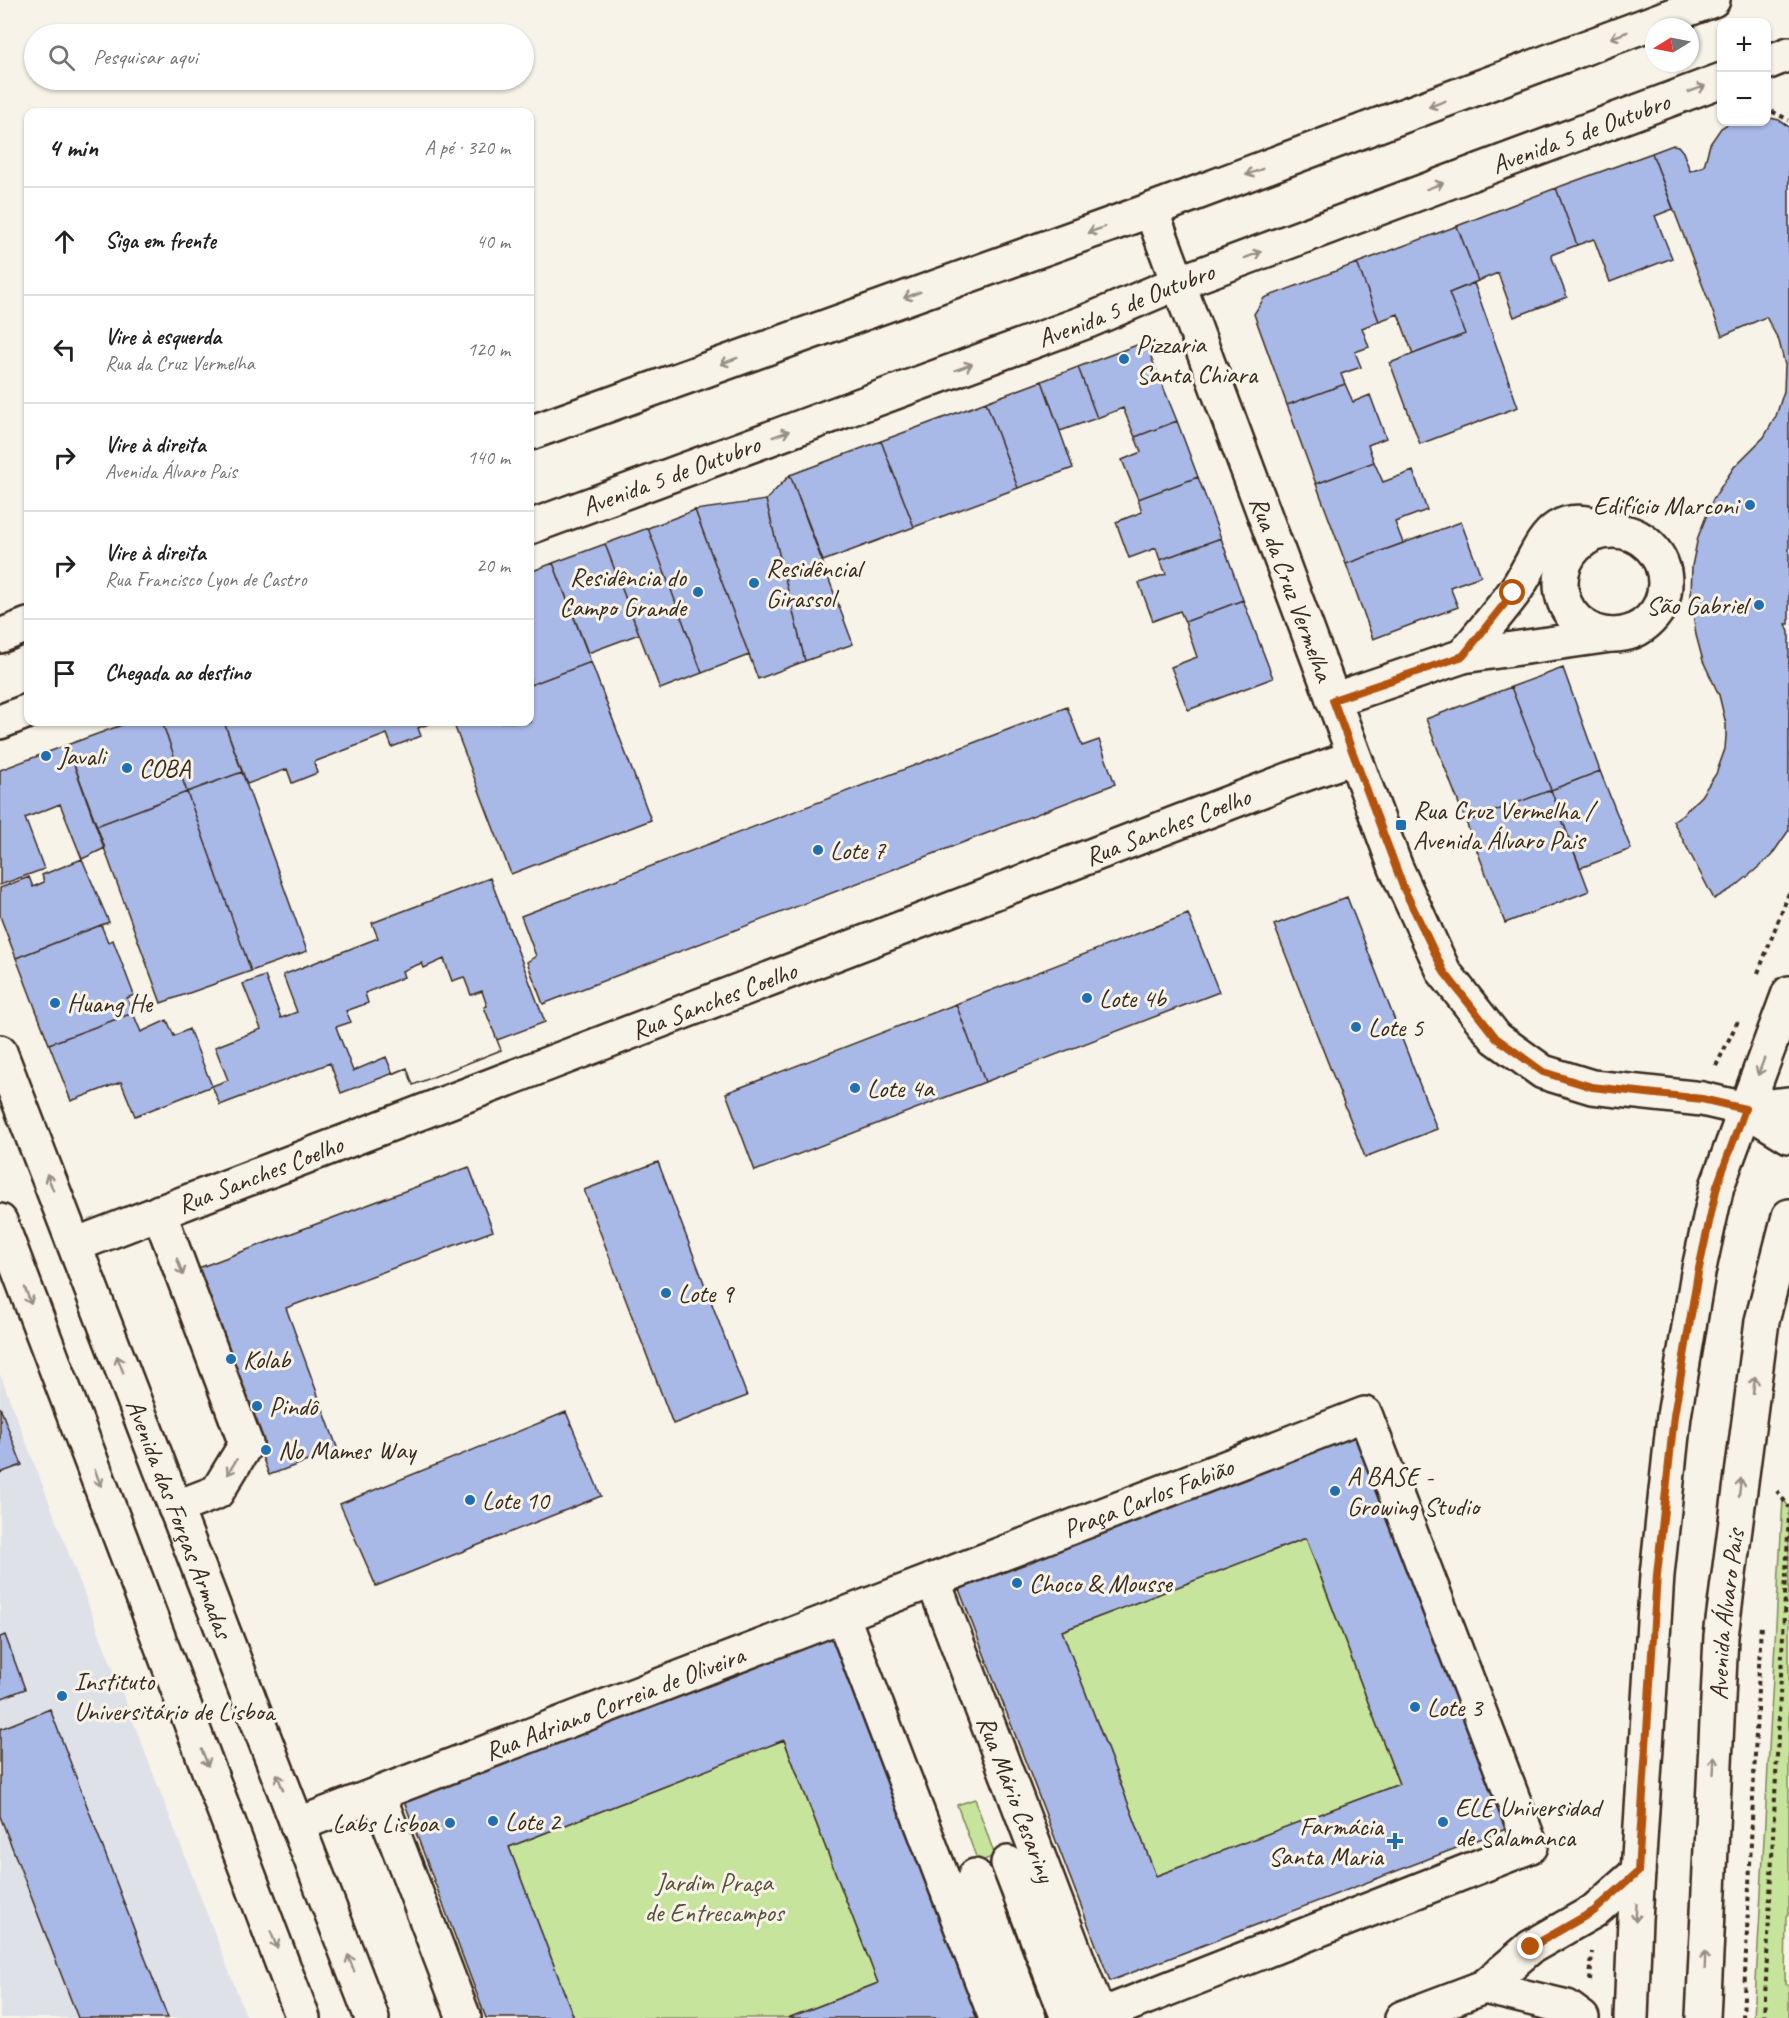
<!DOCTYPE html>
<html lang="pt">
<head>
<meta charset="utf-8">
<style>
	body { margin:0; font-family:Caveat,sans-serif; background:#f2f2f2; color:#202124 }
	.controls { position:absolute; right:18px; top:18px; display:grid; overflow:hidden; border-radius:12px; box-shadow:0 2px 4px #0004 }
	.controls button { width:54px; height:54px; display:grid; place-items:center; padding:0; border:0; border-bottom:2px solid #e0e0e0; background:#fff; color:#202124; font:30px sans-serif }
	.compass { position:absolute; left:1645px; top:18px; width:54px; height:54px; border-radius:50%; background:#fff; box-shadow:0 2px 4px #0004; rotate:260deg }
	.stop { position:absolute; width:18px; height:18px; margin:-14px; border:4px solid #b45309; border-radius:50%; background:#fff }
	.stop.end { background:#b45309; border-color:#fff; box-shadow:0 2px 6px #0008 }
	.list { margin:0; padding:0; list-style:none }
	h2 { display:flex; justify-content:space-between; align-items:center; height:78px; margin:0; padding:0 24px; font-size:26px }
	h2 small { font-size:20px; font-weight:400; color:#757577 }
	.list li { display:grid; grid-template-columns:39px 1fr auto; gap:18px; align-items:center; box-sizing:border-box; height:108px; padding:0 24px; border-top:2px solid #e0e0e0 }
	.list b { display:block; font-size:22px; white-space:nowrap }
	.list p { margin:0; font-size:20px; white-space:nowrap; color:#757577 }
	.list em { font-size:20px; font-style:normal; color:#757577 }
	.icon { flex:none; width:33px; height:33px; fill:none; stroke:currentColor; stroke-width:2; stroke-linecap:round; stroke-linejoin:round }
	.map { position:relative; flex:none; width:1789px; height:2018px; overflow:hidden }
	.search { position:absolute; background:#fff; box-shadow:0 2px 4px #0004; left:24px; top:24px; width:510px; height:66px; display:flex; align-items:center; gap:15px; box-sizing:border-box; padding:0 21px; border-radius:33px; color:#757577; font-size:22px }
	.panel { position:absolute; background:#fff; box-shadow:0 2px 4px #0004; left:24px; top:108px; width:510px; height:618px; border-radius:12px }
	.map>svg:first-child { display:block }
</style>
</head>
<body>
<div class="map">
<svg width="1789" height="2018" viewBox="0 0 1789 2018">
	<rect width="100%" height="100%" fill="#f7f3e8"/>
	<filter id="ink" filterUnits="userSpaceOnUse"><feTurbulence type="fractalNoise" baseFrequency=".0167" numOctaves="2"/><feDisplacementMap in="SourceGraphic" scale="12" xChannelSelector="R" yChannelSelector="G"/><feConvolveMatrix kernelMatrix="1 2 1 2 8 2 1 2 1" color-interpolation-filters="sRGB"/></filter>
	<g filter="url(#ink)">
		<!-- built -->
		<path fill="#dfe1e8" d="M0,1374L247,2018H0Z"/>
		<!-- green -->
		<path fill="#c7e49c" stroke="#81875d" stroke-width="1.5" d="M1783,1499L1789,1507V1913L1786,1916L1785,1983L1789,1986V2018H1754Z
			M1306,1538L1399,1784L1156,1876L1062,1631Z
			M784,1740L878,1983L788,2018H574L509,1847Z
			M975,1799L995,1856L978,1862L957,1805Z"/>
		<!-- building -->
		<path fill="#a8b8e7" stroke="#3b2a1e" stroke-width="1.5" fill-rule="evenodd" d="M1766,117L1779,120L1789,127V624H1786L1789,632V830L1771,856L1754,871L1735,887L1714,899L1673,821L1683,814L1701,796L1716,774L1725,749L1726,736V724L1719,695L1703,661L1696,635L1691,597L1692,566L1698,537L1713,499L1734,467L1764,437L1776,416L1784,391L1785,365L1779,341L1766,317L1722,336L1652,153L1673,145L1678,146L1683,152L1690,171L1704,166L1710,144L1721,128L1731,122H1766Z
			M1652,153L1673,209L1655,216L1672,258L1610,282L1594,239L1577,245L1556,188Z
			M1556,188L1577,245L1551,255L1567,297L1514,317L1498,273L1478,281L1457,226Z
			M1457,226L1478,281L1449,293L1465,334L1413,354L1398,314L1379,321L1357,263Z
			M1357,263L1379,321L1362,328L1369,347L1355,352L1361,367L1341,374L1345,384L1287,405L1254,314L1264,298Z
			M1474,283L1518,407L1420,444L1390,363L1465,334L1449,293Z
			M1145,342L1177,421L1135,437L1123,408L1097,418L1078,367Z
			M1078,367L1097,418L1060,431L1042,381Z
			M1042,381L1073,468L1018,488L986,402Z
			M1345,384L1353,402L1370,395L1386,438L1368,445L1374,462L1316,484L1287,405Z
			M986,402L1018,488L914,527L881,441Z
			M1177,421L1198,477L1138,499L1122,460L1141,452L1135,437Z
			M881,441L914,527L823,561L790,475Z
			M1374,462L1383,482L1413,471L1427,510L1395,522L1403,543L1346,564L1316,484Z
			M790,475L853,644L805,661L766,500Z
			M1198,477L1221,538L1160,560L1156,548L1129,558L1116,522L1142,512L1138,499Z
			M766,500L805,661L758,679L695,510Z
			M695,510L749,655L702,673L648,528Z
			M1461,522L1481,576L1450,587L1458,607L1373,639L1346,564Z
			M648,528L702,673L660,689L605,544Z
			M1221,538L1243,600L1185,622L1180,611L1153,621L1139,583L1166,574L1160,560Z
			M605,544L639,634L588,653L553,563Z
			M553,563L591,662L530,685V572Z
			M1243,600L1273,678L1188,710L1171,667L1197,657L1185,622Z
			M591,662L651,820L511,874L453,722H530V685Z
			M1563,668L1600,771L1551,790L1511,687Z
			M1511,687L1551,790L1466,822L1426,719Z
			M1067,707L1082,746L1099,740L1115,784L543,1004L527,962L536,956L521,916Z
			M130,722H162L187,792L96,826L67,745Z
			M162,722H224L242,772L187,792Z
			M224,722H434L418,728L421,736L392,747L387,734L314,762L317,773L292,783L287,769L247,784Z
			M67,745L105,848L82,859L60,804L25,818L44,869L0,885V770Z
			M1600,771L1631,849L1580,868L1551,790Z
			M242,772L307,951L251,971L187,792Z
			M1551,790L1589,891L1505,923L1466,822Z
			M187,792L251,971L161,1003L96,826Z
			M82,859L109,922L16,958L0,916V888L29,877L33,887L44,882L42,875Z
			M490,878L545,1022L497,1040L501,1050L413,1085L407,1068L341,1093L330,1063L220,1105L212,1086L228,1080L215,1047L261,1029L243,984L265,976L281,1018L297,1012L283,975L378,938L372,923Z
			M1347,897L1437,1129L1365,1157L1274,925Z
			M1188,914L1219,992L985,1082L956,1004Z
			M101,925L108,942L113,940L134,995L127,998L133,1013L49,1044L16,958Z
			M444,959L452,981L464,977L471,995L482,991L487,1006L484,1007L501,1050L413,1085L407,1068L393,1074L386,1057L353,1071L336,1027L351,1022L346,1011L368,1003L365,993L404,977L402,971L422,963L424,968Z
			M956,1004L985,1082L755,1171L726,1093Z
			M133,1013L141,1032L167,1020L174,1036L189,1029L212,1086L135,1116L121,1082L71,1101L49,1044Z
			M658,1162L747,1396L673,1424L584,1190Z
			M469,1167L493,1231L286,1308L338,1450L269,1475L193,1270Z
			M0,1407L22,1465L0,1473Z
			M566,1412L601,1496L376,1586L340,1504Z
			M1354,1432L1506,1829L1110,1981L957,1584ZM1306,1538L1399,1784L1156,1876L1062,1631Z
			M832,1631L980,2018H788L878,1983L784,1740L509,1847L574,2018H486L402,1796Z
			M5,1635L25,1689L0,1699V1637Z
			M50,1709L168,2018H78L0,1816V1729Z"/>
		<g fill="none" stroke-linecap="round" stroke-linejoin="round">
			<defs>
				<g id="minor">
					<path d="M1766,63L1789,54"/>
					<path id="s1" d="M1151,210L1396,868L1444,972L1496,1038L1543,1072L1592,1087L1702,1099L1745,1109"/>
					<path d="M530,433L1151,210L1713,0"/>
					<path id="s2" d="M530,527L1088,321L1170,286L1722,80"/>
					<circle cx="1613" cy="583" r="52"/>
					<path d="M0,636L28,625"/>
					<path d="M1463,656C1480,634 1499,613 1515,591C1543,551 1545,504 1609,529"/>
					<path d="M1333,700L1463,656L1611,635"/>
					<path d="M0,722L28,711"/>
					<path d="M159,1212L246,1444L217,1492L175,1508"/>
					<path id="s3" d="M75,1245L1291,779L1354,757"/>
					<path id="s4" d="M933,1580L1100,2018"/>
					<path d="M842,1615L996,2018"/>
					<path d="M378,1794L464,2018"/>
					<path id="s5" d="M297,1825L1365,1414L1531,1846L1099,2016"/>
					<path d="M1008,1863L1068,2018"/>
					<path d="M975,1876L1029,2018"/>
					<path d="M1484,1987L1567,2007L1582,2018"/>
					<path d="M1402,2018L1484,1987L1531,1947L1594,1911L1638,1872"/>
				</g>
				<g id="major">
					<path id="s6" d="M0,1052L372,2018"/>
					<path d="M1745,1109L1789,1136"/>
					<path d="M1745,1109L1789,1104"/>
					<path d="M0,1221L303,2018"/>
					<path d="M1631,2018L1635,1919L1657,1575L1674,1416L1698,1273L1717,1186L1789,993"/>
					<path id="s7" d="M1703,2018L1721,1636L1762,1321L1789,1216"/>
				</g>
			</defs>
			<!-- minor casing -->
			<use href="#minor" stroke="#3b2a1e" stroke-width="38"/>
			<!-- major casing -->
			<use href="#major" stroke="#3b2a1e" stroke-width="38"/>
			<!-- path -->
			<path stroke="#3b2a1e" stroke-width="4" stroke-dasharray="4.5 4.5" stroke-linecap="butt" d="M1768,104L1771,111L1789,120
				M1758,973L1789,893
				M1716,1066L1738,1021
				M1777,1491L1789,1507
				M1590,1981L1592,1952
				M1743,2018L1761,1623
				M1764,2018L1789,1514"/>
			<!-- minor -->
			<use href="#minor" stroke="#f7f3e8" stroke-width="33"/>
			<!-- major -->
			<use href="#major" stroke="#f7f3e8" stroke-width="33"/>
		</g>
		<!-- one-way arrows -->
		<defs><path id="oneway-shaft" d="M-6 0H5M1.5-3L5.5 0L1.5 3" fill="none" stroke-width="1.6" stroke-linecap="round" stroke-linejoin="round" transform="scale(1.5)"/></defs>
		<g stroke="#998e83">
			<use href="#oneway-shaft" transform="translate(1619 35) rotate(159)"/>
			<use href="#oneway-shaft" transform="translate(1697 89) rotate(-20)"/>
			<use href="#oneway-shaft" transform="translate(1437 104) rotate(159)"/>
			<use href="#oneway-shaft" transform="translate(1254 172) rotate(159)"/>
			<use href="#oneway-shaft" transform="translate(1435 186) rotate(-20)"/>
			<use href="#oneway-shaft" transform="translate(1096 230) rotate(161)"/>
			<use href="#oneway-shaft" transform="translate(1253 255) rotate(-20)"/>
			<use href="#oneway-shaft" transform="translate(912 295) rotate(160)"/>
			<use href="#oneway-shaft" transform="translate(729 361) rotate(160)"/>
			<use href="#oneway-shaft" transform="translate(964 367) rotate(-20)"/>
			<use href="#oneway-shaft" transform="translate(781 434) rotate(-20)"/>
			<use href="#oneway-shaft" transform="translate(1761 1067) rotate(111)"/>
			<use href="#oneway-shaft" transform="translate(50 1182) rotate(-111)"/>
			<use href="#oneway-shaft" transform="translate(180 1267) rotate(70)"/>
			<use href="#oneway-shaft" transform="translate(28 1296) rotate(69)"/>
			<use href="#oneway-shaft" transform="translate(120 1364) rotate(-111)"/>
			<use href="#oneway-shaft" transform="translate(1754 1385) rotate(-83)"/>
			<use href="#oneway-shaft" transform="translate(232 1467) rotate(121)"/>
			<use href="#oneway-shaft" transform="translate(98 1478) rotate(69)"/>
			<use href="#oneway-shaft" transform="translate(1740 1487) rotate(-83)"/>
			<use href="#oneway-shaft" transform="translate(205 1758) rotate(69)"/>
			<use href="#oneway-shaft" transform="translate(1714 1765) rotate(-87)"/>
			<use href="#oneway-shaft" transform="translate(280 1782) rotate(-111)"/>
			<use href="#oneway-shaft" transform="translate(1636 1913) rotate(93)"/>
			<use href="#oneway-shaft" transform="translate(274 1940) rotate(69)"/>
			<use href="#oneway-shaft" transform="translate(1705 1960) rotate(-88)"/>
			<use href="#oneway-shaft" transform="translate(351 1963) rotate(-111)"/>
		</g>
	</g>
	<g fill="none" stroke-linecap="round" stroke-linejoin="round" filter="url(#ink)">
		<!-- route -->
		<path stroke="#b45309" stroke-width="8" d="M1513,593L1463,656L1333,700L1404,889L1444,972L1496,1038L1543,1072L1592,1087L1702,1099L1745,1109L1717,1186L1698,1273L1674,1416L1657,1575L1638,1872L1594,1911L1531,1947"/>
	</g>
	<!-- markers -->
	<g fill="#1f6fb2" stroke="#f7f3e8" stroke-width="2">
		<circle cx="1124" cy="359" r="6"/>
		<circle cx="1750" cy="505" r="6"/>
		<circle cx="754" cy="583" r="6"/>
		<circle cx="698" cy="592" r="6"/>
		<circle cx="1759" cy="605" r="6"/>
		<circle cx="46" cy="756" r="6"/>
		<circle cx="127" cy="768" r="6"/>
		<rect x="1395" y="819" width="12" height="12" rx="3"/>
		<circle cx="818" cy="850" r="6"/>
		<circle cx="1087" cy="998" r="6"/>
		<circle cx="55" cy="1003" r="6"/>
		<circle cx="1356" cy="1027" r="6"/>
		<circle cx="855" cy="1088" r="6"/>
		<circle cx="666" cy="1293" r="6"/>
		<circle cx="231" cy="1359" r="6"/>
		<circle cx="257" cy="1406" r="6"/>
		<circle cx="266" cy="1450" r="6"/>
		<circle cx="1335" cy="1491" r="6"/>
		<circle cx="470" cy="1500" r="6"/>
		<circle cx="1017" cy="1583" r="6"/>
		<circle cx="62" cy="1696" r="6"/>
		<circle cx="1415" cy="1707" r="6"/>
		<circle cx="493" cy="1821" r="6"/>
		<circle cx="1443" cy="1822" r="6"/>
		<circle cx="450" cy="1823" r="6"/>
		<path d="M1392 1832h6v6h6v6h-6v6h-6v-6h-6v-6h6z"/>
	</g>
	<g text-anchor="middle" stroke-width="6" stroke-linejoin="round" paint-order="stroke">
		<!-- street labels -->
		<g font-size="26" fill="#3b2a1e" stroke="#f7f3e8">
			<text dy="9" stroke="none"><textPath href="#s2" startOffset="1122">Avenida 5 de Outubro</textPath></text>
			<text dy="9" stroke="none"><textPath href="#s2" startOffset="636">Avenida 5 de Outubro</textPath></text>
			<text dy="9" stroke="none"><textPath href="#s2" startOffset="150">Avenida 5 de Outubro</textPath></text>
			<text dy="9" stroke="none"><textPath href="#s1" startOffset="404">Rua da Cruz Vermelha</textPath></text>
			<text dy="9" stroke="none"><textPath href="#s3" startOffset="1170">Rua Sanches Coelho</textPath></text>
			<text dy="9" stroke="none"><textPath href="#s3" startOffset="684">Rua Sanches Coelho</textPath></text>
			<text dy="9" stroke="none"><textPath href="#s3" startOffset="198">Rua Sanches Coelho</textPath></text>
			<text dy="9" stroke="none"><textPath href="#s5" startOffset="912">Praça Carlos Fabião</textPath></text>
			<text dy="9" stroke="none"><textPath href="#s6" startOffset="500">Avenida das Forças Armadas</textPath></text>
			<text dy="9" stroke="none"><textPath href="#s7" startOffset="404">Avenida Álvaro Pais</textPath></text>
			<text dy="9" stroke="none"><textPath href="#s5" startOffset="340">Rua Adriano Correia de Oliveira</textPath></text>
			<text dy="9" stroke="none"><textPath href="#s4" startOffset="234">Rua Mário Cesariny</textPath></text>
		</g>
		<!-- poi labels -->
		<g font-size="26" fill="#3b2a1e" stroke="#f7f3e8" text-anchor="start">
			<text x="1136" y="353">Pizzaria<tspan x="1136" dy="30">Santa Chiara</tspan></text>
			<text x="1738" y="514" text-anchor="end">Edifício Marconi</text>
			<text x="766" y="577">Residêncial<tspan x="766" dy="30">Girassol</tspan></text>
			<text x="686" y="586" text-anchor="end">Residência do<tspan x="686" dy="30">Campo Grande</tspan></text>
			<text x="1747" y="614" text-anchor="end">São Gabriel</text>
			<text x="58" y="765">Javali</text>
			<text x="139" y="777">COBA</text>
			<text x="1413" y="819">Rua Cruz Vermelha /<tspan x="1413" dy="30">Avenida Álvaro Pais</tspan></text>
			<text x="830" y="859">Lote 7</text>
			<text x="1099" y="1007">Lote 4b</text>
			<text x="67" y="1012">Huang He</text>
			<text x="1368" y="1036">Lote 5</text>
			<text x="867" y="1097">Lote 4a</text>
			<text x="678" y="1302">Lote 9</text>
			<text x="243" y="1368">Kolab</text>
			<text x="269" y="1415">Pindô</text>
			<text x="278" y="1459">No Mames Way</text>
			<text x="1347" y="1485">A BASE -<tspan x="1347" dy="30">Growing Studio</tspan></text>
			<text x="482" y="1509">Lote 10</text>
			<text x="1029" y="1592">Choco &amp; Mousse</text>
			<text x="74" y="1690">Instituto<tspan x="74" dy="30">Universitário de Lisboa</tspan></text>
			<text x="1427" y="1716">Lote 3</text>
			<text x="1455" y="1816">ELE Universidad<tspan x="1455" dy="30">de Salamanca</tspan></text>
			<text x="505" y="1830">Lote 2</text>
			<text x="438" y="1832" text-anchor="end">Labs Lisboa</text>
			<text x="1383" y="1835" text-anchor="end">Farmácia<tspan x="1383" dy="30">Santa Maria</tspan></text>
		</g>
		<!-- park labels -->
		<g font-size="26" fill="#574f37" stroke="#f7f3e8">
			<text x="714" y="1891">Jardim Praça<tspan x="714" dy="30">de Entrecampos</tspan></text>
		</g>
	</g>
</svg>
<div class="controls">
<button>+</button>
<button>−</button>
</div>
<svg class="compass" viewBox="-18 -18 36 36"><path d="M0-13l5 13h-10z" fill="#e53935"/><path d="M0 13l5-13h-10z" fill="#757577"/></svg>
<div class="stop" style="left:1513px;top:593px"></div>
<div class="stop end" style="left:1531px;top:1947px"></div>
<div class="search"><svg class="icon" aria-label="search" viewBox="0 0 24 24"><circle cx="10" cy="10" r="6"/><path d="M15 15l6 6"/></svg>Pesquisar aqui</div>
<section class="panel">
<h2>4 min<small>A pé · 320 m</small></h2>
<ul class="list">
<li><svg class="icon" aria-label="ahead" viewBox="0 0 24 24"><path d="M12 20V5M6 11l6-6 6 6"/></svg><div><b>Siga em frente</b></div><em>40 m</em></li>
<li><svg class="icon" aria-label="left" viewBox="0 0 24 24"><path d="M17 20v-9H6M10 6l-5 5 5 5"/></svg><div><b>Vire à esquerda</b><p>Rua da Cruz Vermelha</p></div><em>120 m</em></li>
<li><svg class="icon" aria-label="right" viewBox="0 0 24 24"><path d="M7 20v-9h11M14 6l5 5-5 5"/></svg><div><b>Vire à direita</b><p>Avenida Álvaro Pais</p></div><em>140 m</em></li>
<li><svg class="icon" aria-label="right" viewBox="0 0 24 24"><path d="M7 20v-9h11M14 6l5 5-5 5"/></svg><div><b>Vire à direita</b><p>Rua Francisco Lyon de Castro</p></div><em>20 m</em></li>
<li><svg class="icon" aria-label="arrive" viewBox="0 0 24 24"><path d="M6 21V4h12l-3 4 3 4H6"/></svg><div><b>Chegada ao destino</b></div></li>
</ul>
</section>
</div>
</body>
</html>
